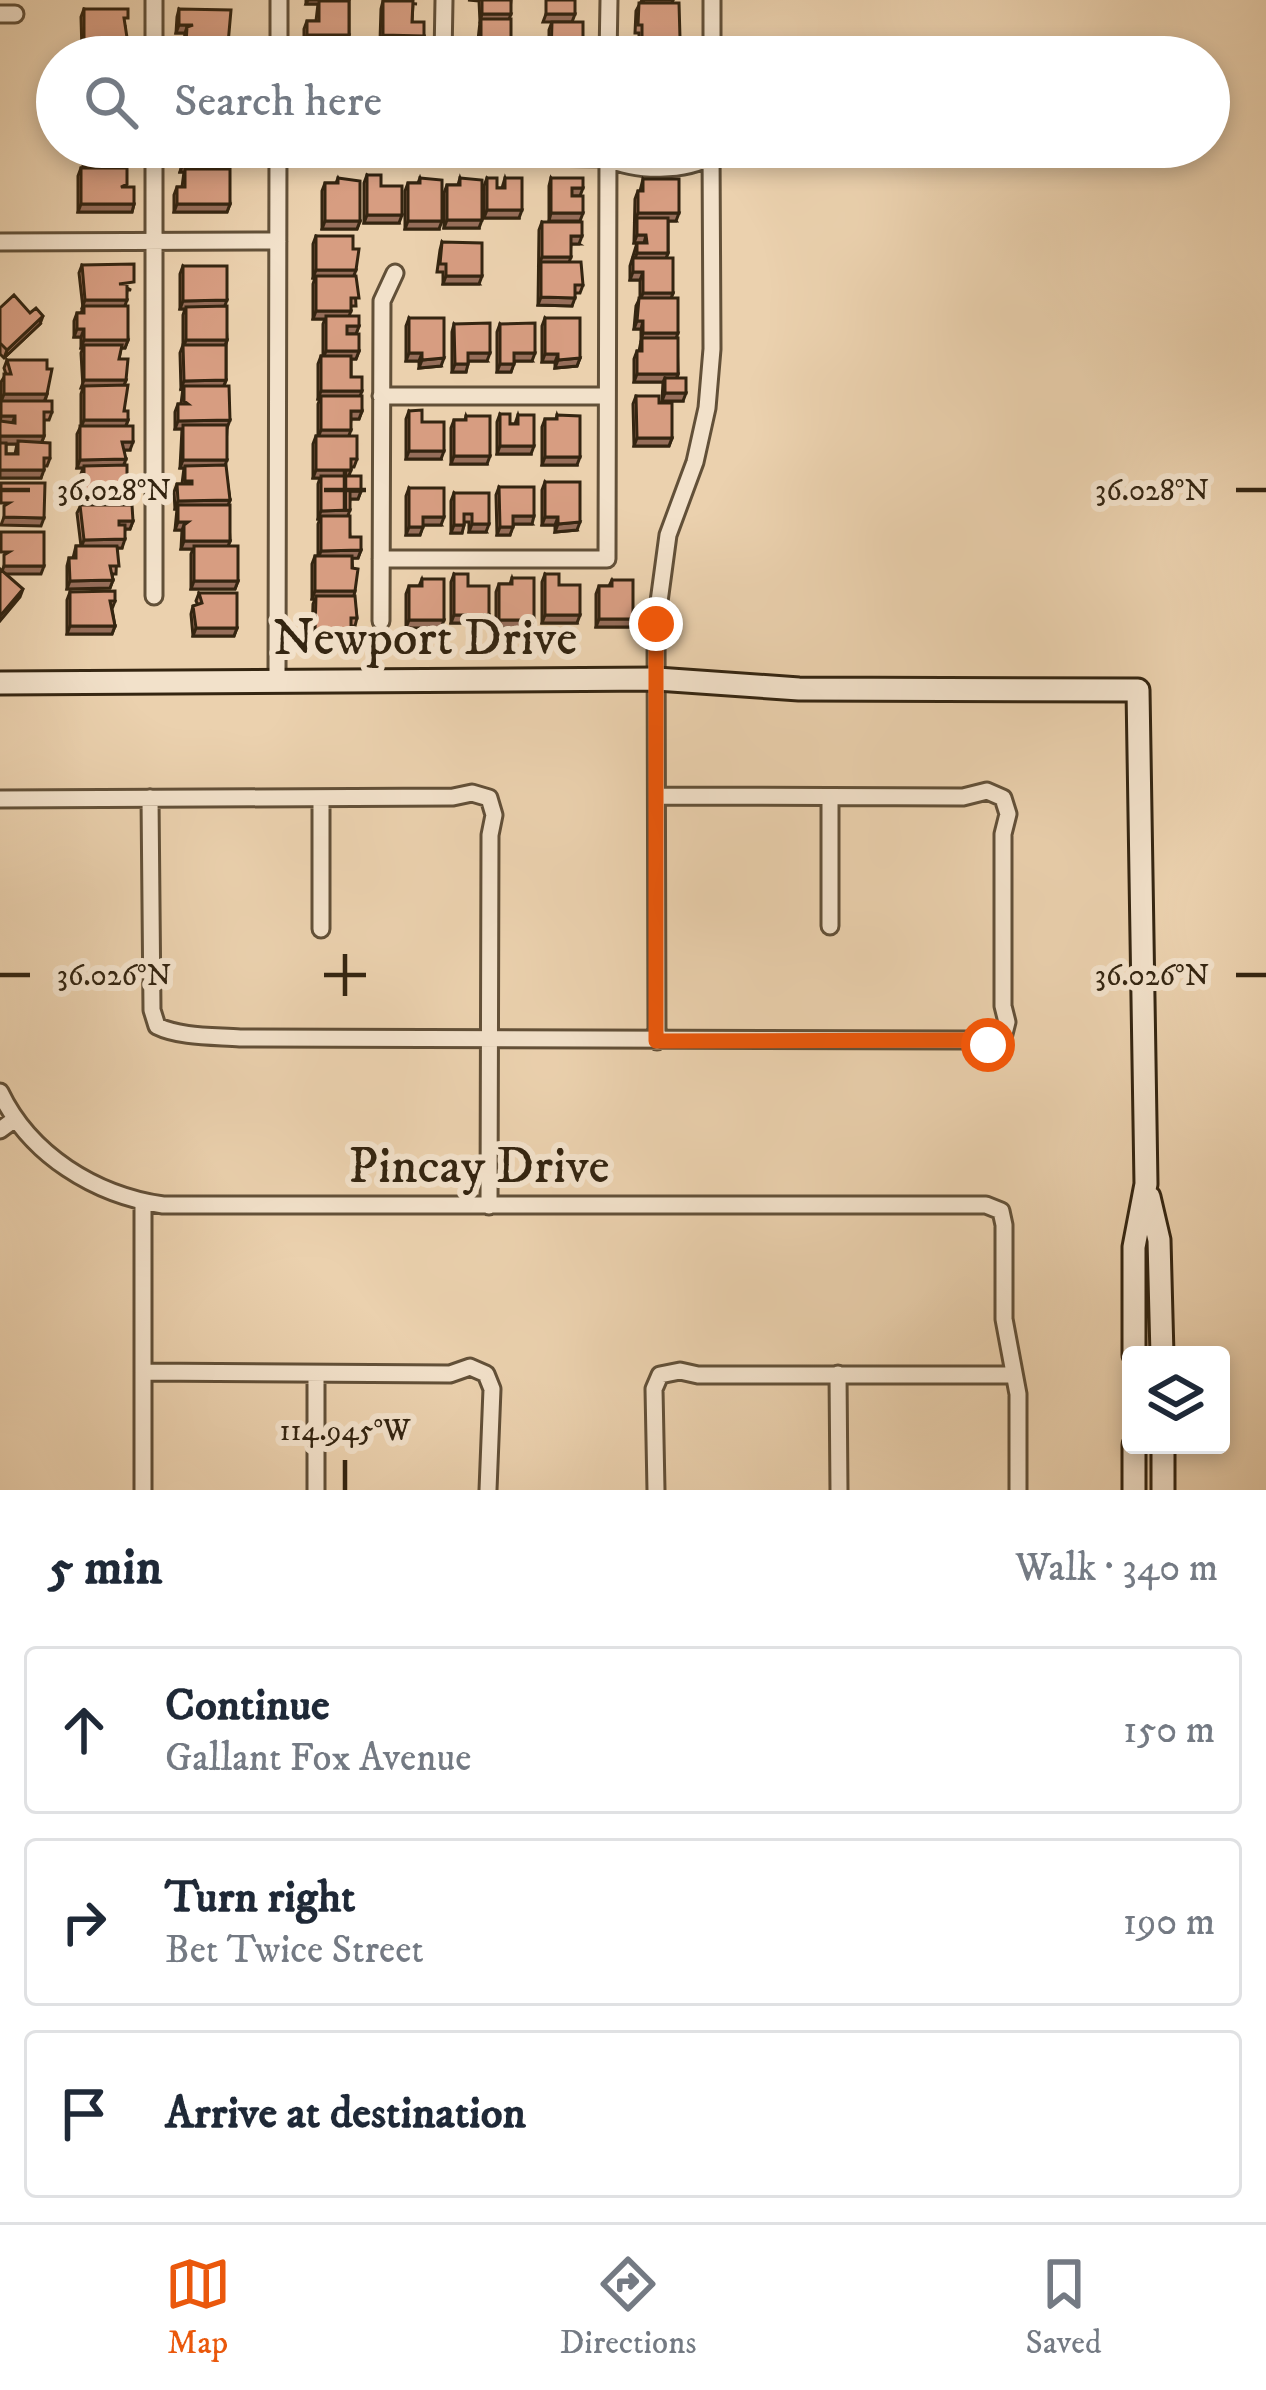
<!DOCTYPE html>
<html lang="en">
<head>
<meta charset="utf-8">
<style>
	body { margin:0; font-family:"IM FELL DW Pica",serif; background:#f6f6f7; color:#1f2937 }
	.controls { position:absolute; right:36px; bottom:36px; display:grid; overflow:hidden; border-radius:12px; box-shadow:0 6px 18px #0003 }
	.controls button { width:108px; height:108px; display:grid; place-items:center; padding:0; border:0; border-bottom:3px solid #e0e1e3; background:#fff; color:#1f2937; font:60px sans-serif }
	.stop { position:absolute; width:36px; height:36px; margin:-27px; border:9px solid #ea580c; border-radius:50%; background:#fff }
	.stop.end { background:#ea580c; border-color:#fff; box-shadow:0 3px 12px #0008 }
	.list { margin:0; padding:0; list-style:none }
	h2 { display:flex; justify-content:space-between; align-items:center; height:156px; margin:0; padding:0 48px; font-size:51px }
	h2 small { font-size:39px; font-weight:400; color:#747a83 }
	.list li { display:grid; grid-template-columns:78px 1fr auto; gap:36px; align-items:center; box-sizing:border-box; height:168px; margin:0 24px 24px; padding:0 24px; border:3px solid #e0e1e3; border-radius:12px }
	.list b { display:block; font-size:45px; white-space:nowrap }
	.list p { margin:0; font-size:39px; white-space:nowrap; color:#747a83 }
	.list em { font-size:39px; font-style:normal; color:#747a83 }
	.icon { flex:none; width:66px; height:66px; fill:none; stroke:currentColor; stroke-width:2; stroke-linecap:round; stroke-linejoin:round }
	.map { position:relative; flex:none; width:1266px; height:1490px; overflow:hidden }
	.search { position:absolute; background:#fff; box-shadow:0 6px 18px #0003; left:36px; right:36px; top:36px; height:132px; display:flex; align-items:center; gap:30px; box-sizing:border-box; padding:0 42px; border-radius:66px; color:#747a83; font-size:45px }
	.sheet { height:732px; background:#fff }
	nav { display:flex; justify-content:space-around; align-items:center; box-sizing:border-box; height:168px; border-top:3px solid #e0e1e3; background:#fff; font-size:33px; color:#747a83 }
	nav a { display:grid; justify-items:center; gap:6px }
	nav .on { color:#ea580c }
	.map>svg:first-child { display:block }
</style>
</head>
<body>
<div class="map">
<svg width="1266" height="1490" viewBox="0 0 1266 1490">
	<rect width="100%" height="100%" fill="#ebd1ae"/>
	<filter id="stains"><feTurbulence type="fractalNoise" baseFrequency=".00167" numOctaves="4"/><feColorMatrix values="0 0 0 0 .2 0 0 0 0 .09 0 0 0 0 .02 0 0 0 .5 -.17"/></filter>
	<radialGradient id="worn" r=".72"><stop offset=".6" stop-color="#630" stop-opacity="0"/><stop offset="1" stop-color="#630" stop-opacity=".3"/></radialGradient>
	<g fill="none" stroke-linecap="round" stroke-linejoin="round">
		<defs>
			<path id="street" d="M0,14H15
				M154,57V0
				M279,57V0
				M443,57L444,0
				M608,57L609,0
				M712,57V0
				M278,154L608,158C635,172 686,172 711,156C685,140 635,142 608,158
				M0,242L278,241
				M381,396H607
				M381,559H607L608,147
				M154,596V147
				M381,621L382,301L395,273
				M277,681L278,147
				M150,798L152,1010L157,1026C179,1037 214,1036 240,1038L965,1040L988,1045L1003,1038L1007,1022L1003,1006V834L1008,814L1003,798L987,791L963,797L658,796
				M0,799L453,797L472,793L489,798L494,815L490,835L489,1206
				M830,926V797
				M321,929V798
				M657,1041L656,624L668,535L695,462L707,408L712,349L711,147
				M0,1092C30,1155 95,1195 163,1205H986L1001,1211L1004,1225V1319L1018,1394V1490
				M0,1130L15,1119
				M143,1372L450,1374L470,1367L486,1374L492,1389L488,1490
				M838,1374L839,1490
				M143,1490V1202
				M316,1490V1374
				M656,1490L654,1389L660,1375L680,1371L698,1375H1014"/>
			<path id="secondary" d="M0,683L657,679L799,689L1138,690L1146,1184L1134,1247V1355
				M1149,1197L1159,1240L1162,1355
				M1163,1445V1490
				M1134,1490V1445"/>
		</defs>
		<!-- street casing -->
		<use href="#street" stroke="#625038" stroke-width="21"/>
		<!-- secondary casing -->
		<use href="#secondary" stroke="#342511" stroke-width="27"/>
		<!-- street -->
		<use href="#street" stroke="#f2e1ca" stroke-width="15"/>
		<!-- secondary -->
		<use href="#secondary" stroke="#f2e1ca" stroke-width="21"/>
	</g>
	<!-- wall -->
	<path fill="#b9876f" stroke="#342511" stroke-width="3" fill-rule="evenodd" d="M306,0H349V35L347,41L350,57H305L307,52H310L311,43H304V29L307,21H316L318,4H306Z
		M468,0H511L509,19V57H467V48L470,40H478L480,22L479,1Z
		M642,0H673L672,3L680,38L678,43L679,57H637L640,55L641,46H639V33H635L636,11Z
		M383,1L417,4H413L412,22L424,36L421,44H413L412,53L420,57H375V49L378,41H380L381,9Z
		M84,9L125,26L126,49L135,57H80L82,51L81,17Z
		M179,9L228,44L225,50L228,57H188L190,52L183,51L185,33H176L177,17Z
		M552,22L583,39L580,47L583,57H549V30Z
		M77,147H127L125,187L134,204L132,212H78V176L81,168H83V158H77Z
		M181,147H228L226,169L230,204L227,212H174V195L177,187H182L184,172H180L185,152L181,149Z
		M367,175L381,186L399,223H364V183Z
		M338,178L360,221L357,229H322V191L325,183H336Z
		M420,178L439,229H405V191L408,183H418Z
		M460,178L479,228H444V193L447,185H458Z
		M487,178L497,188H502L505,178L519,218H484V186Z
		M551,178L580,221H549V186Z
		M643,179L676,221H668V253L666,258L673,293L671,298L677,338L678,374L677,378L683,401H662L663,382H634V359L637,351H639L641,341V329H634L636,306L640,298V280H630V266L637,243H634L635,199L638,191H640Z
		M542,222L579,244H571L569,262L583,285L580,293H575L572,306L538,305L539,230Z
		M316,236L353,249L356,306H351L349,316L359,326L356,334L359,351L356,359H351V377L360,396L362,411L359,419H351L349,436L357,459L354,467H351L349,476L361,491L358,499H350L348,516L350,537L361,550L358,558H352L354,596L357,618L355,626H351L348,639H312L313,604L315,599H312V564L315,556H318V524L320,519H318V484L320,478H313V444L316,436H318V404L320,399H318V364L321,356H323V324L325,319H313V284L315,278H313V244Z
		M442,242L479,284H443V272H437L440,250Z
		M82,265L131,290H127L125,306L128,340L125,348H121L119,359L126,380L124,385V411L128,420L126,426L130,450H124L127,501L126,505L133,521L130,529H125L122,548H117L116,574H112L113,580L110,588L67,589V566L69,558H73L76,546H81L77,513L81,505V474L83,468H77V434L81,426V394L83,388L81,353L83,348H81V337H74V321L77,313H81L83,308L79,273Z
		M183,266L225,306L227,340L226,345V380L224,386L227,428L225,465L230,500L228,505L230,541L228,546L238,581L235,589H191V554L193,549H181L182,530H175L177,509H175L174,492L177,484H182L184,468H180L182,429H175V412L178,404H181L183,388L181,389L180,353L183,345V315L185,309H180V274Z
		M0,308L40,324L4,358L0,354Z
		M409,318L441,366L419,368V361H406V326Z
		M545,318L580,358L577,366L555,368V362H542V326Z
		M454,324L487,361H468L466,372H452V332Z
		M500,324L532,361H514L511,372H497V332Z
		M7,360L47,394L45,401L52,412L49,420H44V436L42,442L50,458L47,466H44L41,478H0L1,382L6,374L4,368ZM6,444H17L15,454H6Z
		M636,396L659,403L672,438L669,446H634L633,404Z
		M409,411L422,422L441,459H406V419Z
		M500,414L510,424H515L518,415L531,454H497V422Z
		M557,415L577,465H542V427L545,419H556Z
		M466,416L487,464H451V428L454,420H465Z
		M545,482L577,530L555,532V525H542V490Z
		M499,487L532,524H513L510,535H497L496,495Z
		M409,488L441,525H423L420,535H406V496Z
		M454,493L486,532H469V522H464L462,533H451V501Z
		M454,574L468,586L486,623H451V582Z
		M545,574L559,585L577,623H542V582Z
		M512,578L531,628H496V592L499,584H510Z
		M422,579L441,628H406V594L409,586H419Z
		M612,580L633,619L630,627H596V594L599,586H609Z
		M70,592L115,601L112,609L115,626L112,634H67V600Z
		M199,593L237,628L234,636H193L191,614L193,606L198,605L196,601Z"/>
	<!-- shaded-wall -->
	<path fill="#966e5a" stroke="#342511" stroke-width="3" d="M308,0H349L347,4H306Z
		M644,0H673L671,6H642Z
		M482,14H511L508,22H480Z
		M546,14H575L572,22H543Z
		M179,25H193L187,27L185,33H176Z
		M307,35H349L346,43H304Z
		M383,35L424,36L421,44L380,43Z
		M642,38H680L677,46H639Z
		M572,39H583L580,47H569Z
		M84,43L128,44L125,52L81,51Z
		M186,43L228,44L225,52L183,51Z
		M470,53L511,54L509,57H469Z
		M79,150H86L83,158H77Z
		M86,164H127L124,172H83Z
		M183,164H228L225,172H180Z
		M572,188H583L580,196H569Z
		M81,204H134L132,212H78Z
		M177,204H230L227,212H174Z
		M487,210H522L519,218H484Z
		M551,213H583L580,221H549Z
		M638,213H679L676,221H635Z
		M367,215H402L399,223H364Z
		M447,220H482L479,228H444Z
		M325,221H360L357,229H322Z
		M408,221H442L439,229H405Z
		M637,235H646L644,243H634Z
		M571,236H582L579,244H568Z
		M637,253H668L665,261H634Z
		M542,257H571L568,265H539Z
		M316,270H356L353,278H313Z
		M633,272H643L640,280H630Z
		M446,276H482L479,284H443Z
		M643,293H673L670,301H640Z
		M541,297L575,298L572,306L538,305Z
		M85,300H127L124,308H82Z
		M227,300L224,308L180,309L183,301Z
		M316,311H351L348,319H313Z
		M43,316L40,324L4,358L7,350Z
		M637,321H643L641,329H634Z
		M347,326H359L356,334H344Z
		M77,329H84L81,337H74Z
		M643,333H678L675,341H641Z
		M84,340H128L125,348H81Z
		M186,340H227L224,348L183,349Z
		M326,351H359L356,359H323Z
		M409,353H422L419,361H406Z
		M468,353H490L487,361H466Z
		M514,353H535L532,361H511Z
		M545,354H558L555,362H542Z
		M444,358L441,366L419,368L422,360Z
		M580,358L577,366L555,368L558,360Z
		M455,364H468L466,372H452Z
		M500,364H514L511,372H497Z
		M637,374H678L675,382L665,378L663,382H634Z
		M84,380H126L123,388H81Z
		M226,380L223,388L181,389L184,381Z
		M321,391H362L359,399H318Z
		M665,393H686L683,401H662Z
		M4,394H47L44,402H1Z
		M351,411H362L359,419H348Z
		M1,416H15L12,424H0Z
		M84,420H128L125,428H81Z
		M230,420L227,428L175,429L178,421Z
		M321,430H351L348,438H318Z
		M0,436H44L41,444H0Z
		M637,438H672L669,446H634Z
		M122,442H133L130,450H120Z
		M500,446H534L531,454H497Z
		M409,451H444L441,459H406Z
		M454,456H490L487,464H451Z
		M545,457H580L577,465H542Z
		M126,459L123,467L77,468L80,460Z
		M183,460H227L224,468H180Z
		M0,470H44L41,478H0Z
		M316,470H351L348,478H313Z
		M350,491H361L358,499H347Z
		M230,500L227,508L178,505L177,509H175L178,501Z
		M84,501H127L124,509H81Z
		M350,510L347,518L318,519L321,511Z
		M513,516H534L532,524H510Z
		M4,517L44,518L41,526L1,525Z
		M423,517H444L441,525H420Z
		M545,517H558L555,525H542Z
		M119,521H133L130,529H116Z
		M178,522H188L184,525L182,530H175Z
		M580,522L577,530L555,532L558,524Z
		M472,524H489L486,532H469Z
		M454,525H464L462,533H451Z
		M409,527H423L420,535H406Z
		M500,527H513L510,535H497Z
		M125,539L122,548H81L84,540Z
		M184,541H230L227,549H181Z
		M361,550L358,558L318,559L321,551Z
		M4,566H44L41,574H1Z
		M113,580L110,588L67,589L70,581Z
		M194,581H238L235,589H191Z
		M23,589L20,597L0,621V616Z
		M315,591H355L353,599H312Z
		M454,615H489L486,623H451Z
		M545,615H580L577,623H542Z
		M599,619H633L630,627H596Z
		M409,620H444L441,628H406Z
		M499,620H534L531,628H496Z
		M70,626H115L112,634H67Z
		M196,628H237L234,636H193Z
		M315,631H351L348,639H312Z"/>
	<!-- building -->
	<path fill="#d79d81" stroke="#342511" stroke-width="3" d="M482,0H511V14H482Z
		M546,0H575V14H546Z
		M319,1H349V35H307V21H319Z
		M383,1H413L412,22H424V36L383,35Z
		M639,3H679L680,38H642V25H638Z
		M84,9H128V18H124L128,44L84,43Z
		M179,9L231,10L228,44L186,43L187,27L193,25H179Z
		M481,19H511V54L470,53V40H481Z
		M552,22H583V39H572V47H583V57L551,56Z
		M312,41H350V57H307V52H312Z
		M378,41H413L412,53H420V57H378Z
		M642,43H679V57H638L637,55H642Z
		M83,48L135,49V57H83Z
		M191,50H228V57H191Z
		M80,147H127V164H86V150H79Z
		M187,147H228V164H183Z
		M81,168H127V184L121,187H134V204H81Z
		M185,169H230V204H177V187H185Z
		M367,175H381V186H402V215H367Z
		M338,178L360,181V221H325V183H338Z
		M420,178L442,180V221H408V183H420Z
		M460,178L482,180V220H447V185H460Z
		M487,178H497V188H505V178H522V210H487Z
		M551,178H583V188H572V196H583V213H551Z
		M643,179H679V213H638V191H643Z
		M637,218H668V253H637V243H647L646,235H637Z
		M542,222H582V236H571V257H542Z
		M316,236H353V249H359L356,270H316Z
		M442,242L482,243V276H446V264H440Z
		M633,258H673V293H643V272H633Z
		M541,262H581L583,285H575V298L541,297Z
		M134,264V282L119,284H127V300H85L82,265Z
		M183,266H227V300L183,301Z
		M316,276H356L359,298H351V311H316Z
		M14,295L30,313L36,308L43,316L7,350L0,343V308Z
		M639,298H678V333H643V321H637Z
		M84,306H128V340H84V329H77V313H84Z
		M227,306V340H186V307Z
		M326,316H359V326H347V334H359V351H326Z
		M409,318H444V358L422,360V353H409Z
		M545,318H580V358L558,360V354H545Z
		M490,323V353H468V364H455L454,324Z
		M535,323V353H514V364H500V324Z
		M642,338H678V374H637V351H642Z
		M84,345H122L119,359H128L126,380H84Z
		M183,345H226V380L184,381Z
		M321,356H351V377H362V391H321Z
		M7,360H47V369H52L47,394H4V374H11Z
		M665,378H686V393H665Z
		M128,385L124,411H128V420H84V386Z
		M184,386H229L230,420L178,421V404H188L184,401Z
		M321,396H362V411H351V430H321Z
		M636,396H659V403H672V438H637Z
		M1,401H52V412H44V436H0V421L15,423V416H1Z
		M422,410V422H444V451H409V411Z
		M500,414H510V424H518V415H534V446H500Z
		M557,415L580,416V457H545V419H557Z
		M466,416H490V456H454V420H466Z
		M183,425H227V460H183Z
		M80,426H133V442H122L126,459L80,460Z
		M316,436H357V459H351V470H316Z
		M18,441L50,443V458H44V470H0V443H6V454H18Z
		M127,465V501H84V466Z
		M226,465L230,500L178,501L177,484H192V481H185V466Z
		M321,476H361V491H350V510L321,511Z
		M545,482H580V522L558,524V517H545Z
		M1,483H45L44,518L4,517V506L9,503H1Z
		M499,487H534V516H513V527H500Z
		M409,488H444V517H423V527H409Z
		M454,493H489V524H472V514H464V525H454Z
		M80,505H132L133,521H119V525H125V539L84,540Z
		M178,505H230V541H184V525L188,522H178Z
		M321,516H350V537H361V550L321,551Z
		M1,532H44V566H4V555L9,552H1Z
		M76,546H117L119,566H110L113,580L70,581L69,558H76Z
		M194,546H238V581H194Z
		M315,556H352V568L358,569L355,591H315Z
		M0,569L23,589L0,616Z
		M454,574H468V586H489V615H454Z
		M545,574H559V585H580V615H545Z
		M512,578H534V620H499V584H512Z
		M422,579H444V620H409V586H422Z
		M612,580H633V619H599V586H612Z
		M115,591V601H110L115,626H70V592Z
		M199,593H237V628H196L193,606L202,603Z
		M316,596H355L357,618H351V631H315Z"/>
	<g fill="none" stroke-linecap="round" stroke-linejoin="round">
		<!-- route -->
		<path stroke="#ea580c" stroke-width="15" d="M656,624V1041L965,1040L988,1045"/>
	</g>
	<!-- ticks -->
	<path fill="none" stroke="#342511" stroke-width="4.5" d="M345,469V511M0,490H30M324,490H366M1236,490H1266M345,954V996M0,975H30M324,975H366M1236,975H1266M345,1460V1490"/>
	<g text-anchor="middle" stroke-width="12" stroke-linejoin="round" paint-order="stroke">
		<!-- street labels -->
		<g font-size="51" fill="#342511" stroke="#f2e1ca">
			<text x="425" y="654">Newport Drive</text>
			<text x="479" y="1182">Pincay Drive</text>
		</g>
	</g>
	<g font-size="30" text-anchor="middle" fill="#342511" stroke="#f2e1ca" stroke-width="12" stroke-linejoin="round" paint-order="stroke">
		<text x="114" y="500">36.028°N</text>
		<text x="1152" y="500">36.028°N</text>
		<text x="114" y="985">36.026°N</text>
		<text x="1152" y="985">36.026°N</text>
		<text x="345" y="1440">114.945°W</text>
	</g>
	<rect width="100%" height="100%" filter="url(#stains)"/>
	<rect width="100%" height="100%" fill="url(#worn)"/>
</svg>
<div class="controls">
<button><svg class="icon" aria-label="layers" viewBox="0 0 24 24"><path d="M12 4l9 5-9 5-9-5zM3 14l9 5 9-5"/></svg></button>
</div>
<div class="stop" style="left:988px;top:1045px"></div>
<div class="stop end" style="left:656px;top:624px"></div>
<div class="search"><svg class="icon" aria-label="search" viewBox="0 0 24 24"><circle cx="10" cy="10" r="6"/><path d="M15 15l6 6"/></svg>Search here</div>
</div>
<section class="sheet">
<h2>5 min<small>Walk · 340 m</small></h2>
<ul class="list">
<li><svg class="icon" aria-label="ahead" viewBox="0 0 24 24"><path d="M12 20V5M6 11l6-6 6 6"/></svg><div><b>Continue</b><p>Gallant Fox Avenue</p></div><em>150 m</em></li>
<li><svg class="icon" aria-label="right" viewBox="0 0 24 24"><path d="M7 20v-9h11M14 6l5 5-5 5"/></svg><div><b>Turn right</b><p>Bet Twice Street</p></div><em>190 m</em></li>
<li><svg class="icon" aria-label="arrive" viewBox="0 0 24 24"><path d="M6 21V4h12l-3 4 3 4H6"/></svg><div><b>Arrive at destination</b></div></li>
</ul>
</section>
<nav>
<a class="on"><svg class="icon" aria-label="map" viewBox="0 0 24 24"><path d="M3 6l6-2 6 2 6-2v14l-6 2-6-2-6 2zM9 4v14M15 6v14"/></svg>Map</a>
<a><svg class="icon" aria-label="directions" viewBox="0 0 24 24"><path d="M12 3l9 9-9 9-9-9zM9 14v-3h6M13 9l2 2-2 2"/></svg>Directions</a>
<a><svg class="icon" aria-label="saved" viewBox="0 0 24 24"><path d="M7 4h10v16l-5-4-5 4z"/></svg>Saved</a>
</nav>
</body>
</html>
